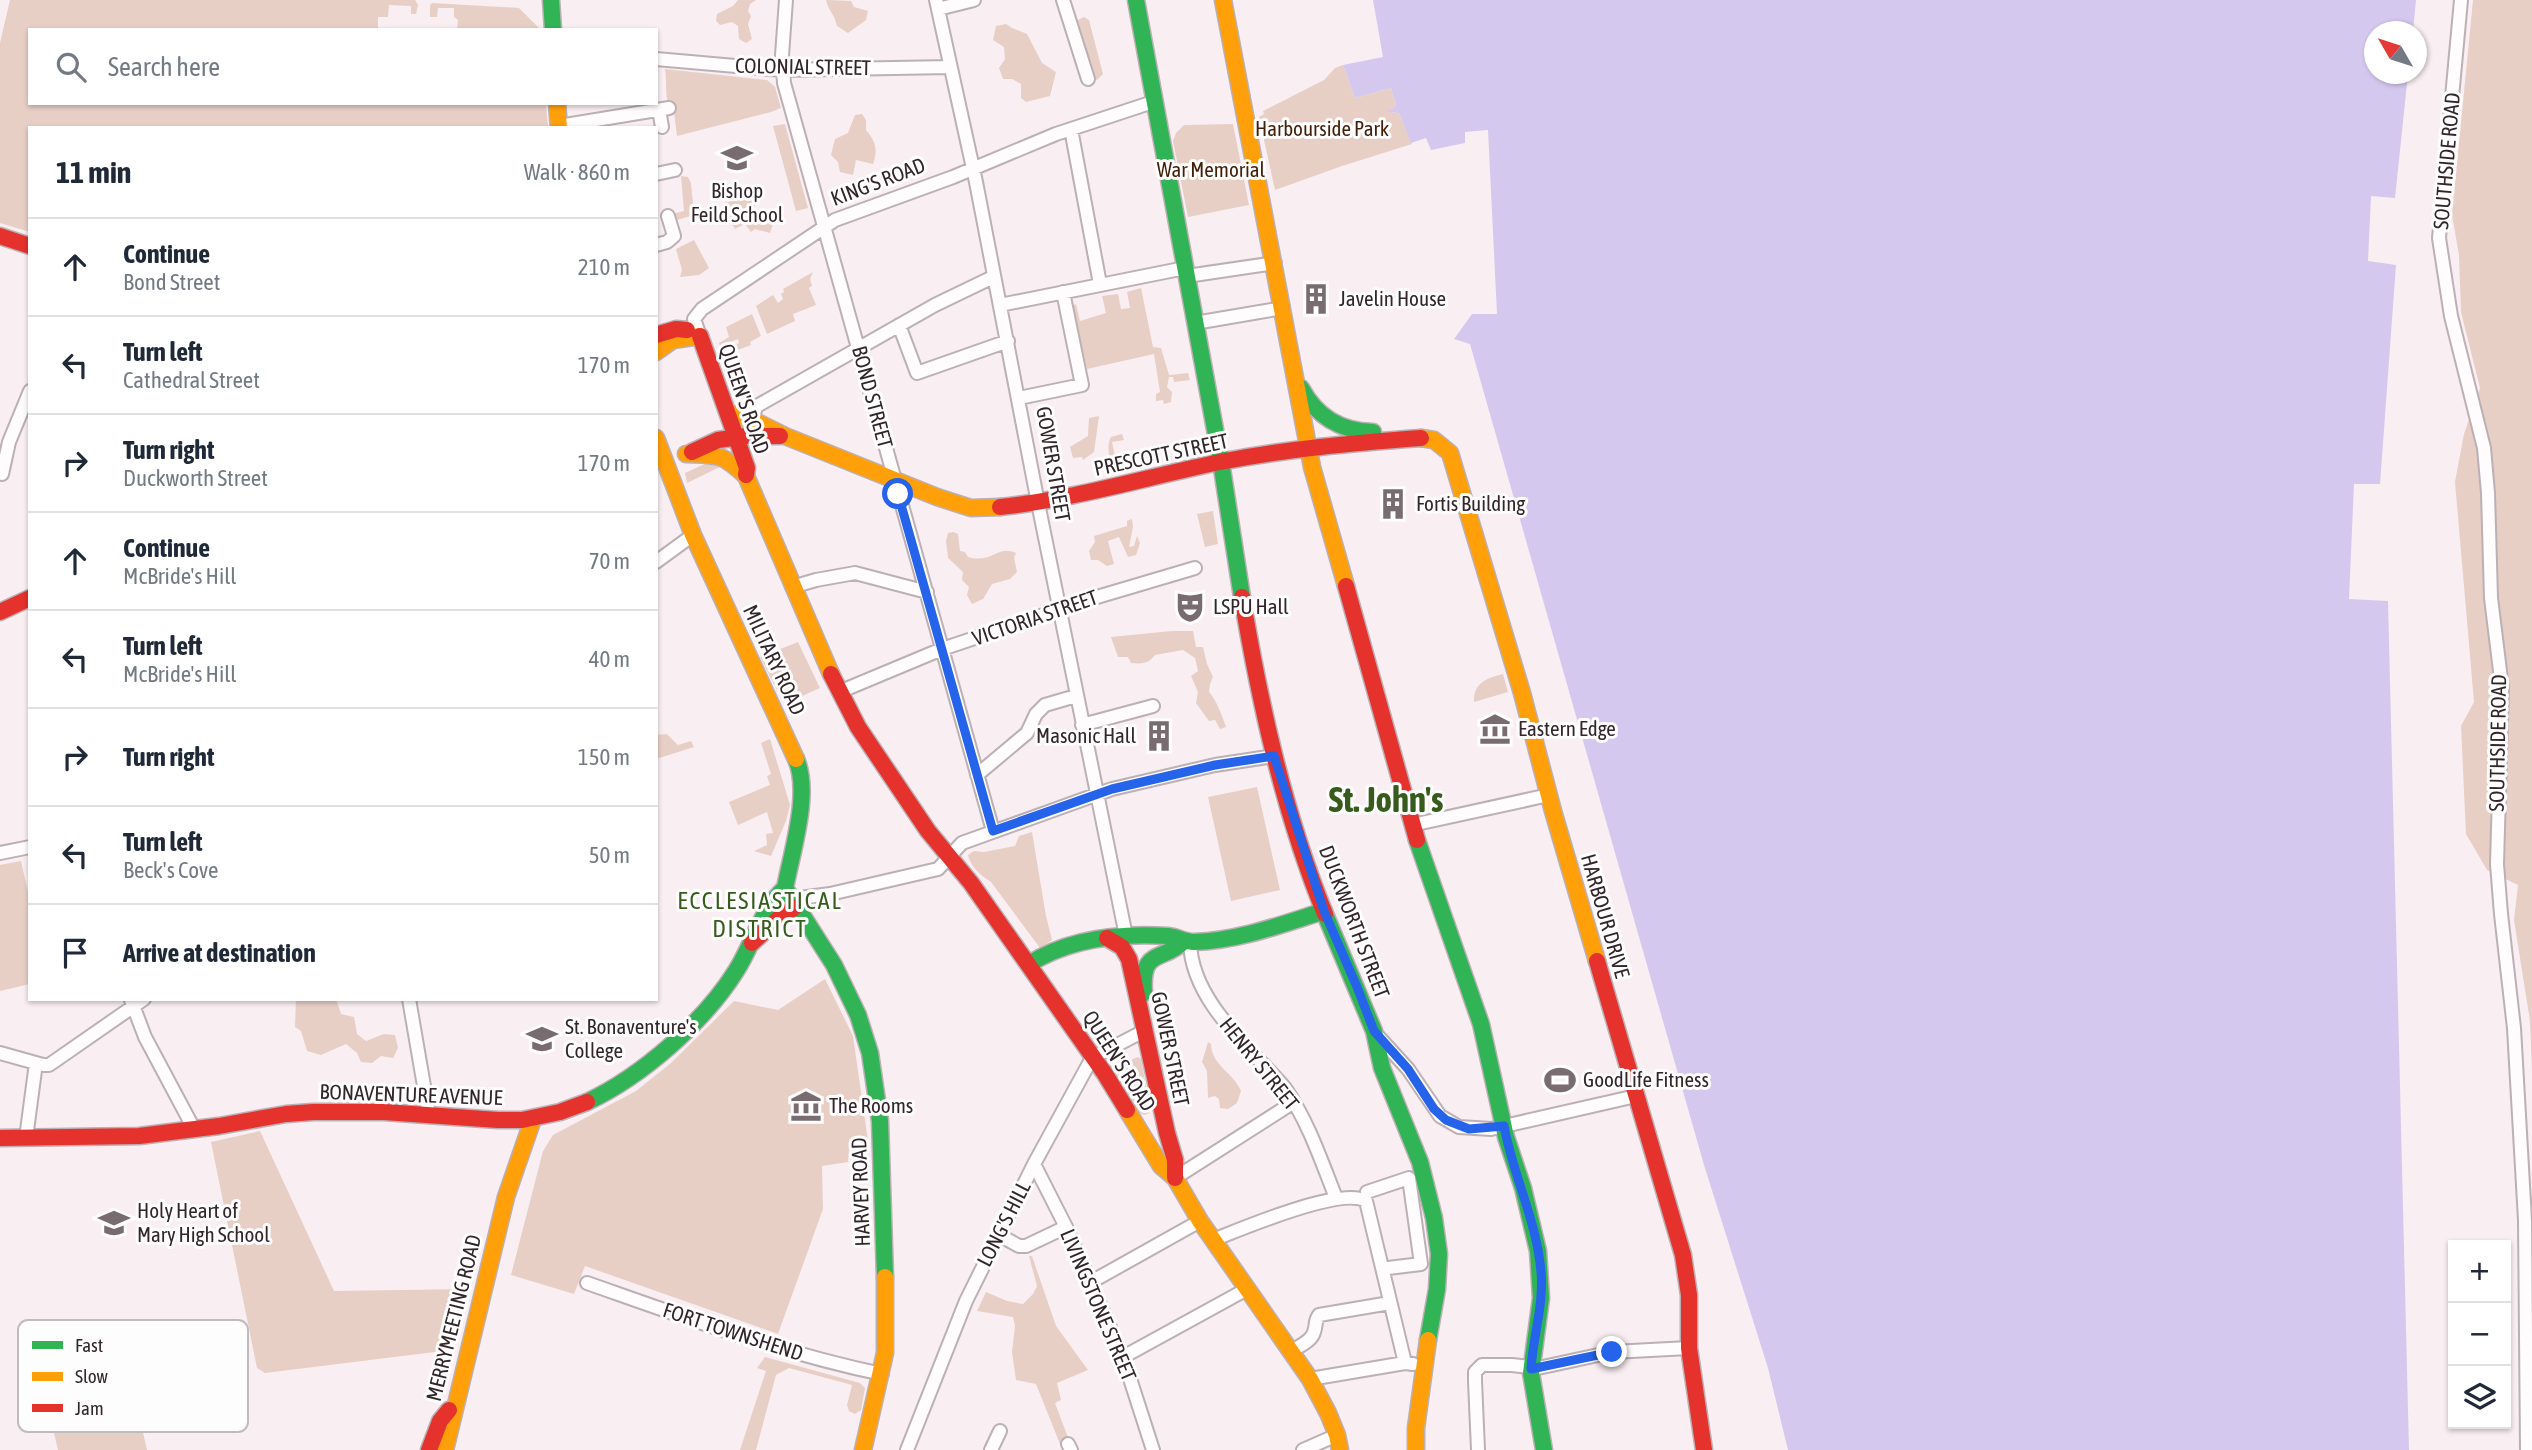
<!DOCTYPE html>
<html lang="en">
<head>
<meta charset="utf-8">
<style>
	body { margin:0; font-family:"Asap Condensed",sans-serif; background:#f2f2f3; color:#1f2937 }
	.controls { position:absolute; right:21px; bottom:21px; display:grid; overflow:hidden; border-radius:0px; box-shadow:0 2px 5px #0004 }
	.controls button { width:63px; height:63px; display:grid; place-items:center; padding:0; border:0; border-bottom:2px solid #e0e1e3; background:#fff; color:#1f2937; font:35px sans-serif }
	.compass { position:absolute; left:2364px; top:21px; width:63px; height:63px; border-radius:50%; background:#fff; box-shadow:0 2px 5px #0004; rotate:309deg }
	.stop { position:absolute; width:21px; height:21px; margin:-16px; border:5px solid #2563eb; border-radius:50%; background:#fff }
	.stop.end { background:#2563eb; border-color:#fff; box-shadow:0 2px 7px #0008 }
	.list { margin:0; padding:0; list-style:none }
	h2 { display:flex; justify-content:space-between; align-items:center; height:91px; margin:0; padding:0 28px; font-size:30px }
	h2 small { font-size:23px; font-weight:400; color:#747a83 }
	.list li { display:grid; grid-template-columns:46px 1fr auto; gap:21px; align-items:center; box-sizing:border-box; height:98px; padding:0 28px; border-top:2px solid #e0e1e3 }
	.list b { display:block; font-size:26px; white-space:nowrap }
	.list p { margin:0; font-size:23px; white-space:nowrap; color:#747a83 }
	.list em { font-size:23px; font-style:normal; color:#747a83 }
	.icon { flex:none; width:38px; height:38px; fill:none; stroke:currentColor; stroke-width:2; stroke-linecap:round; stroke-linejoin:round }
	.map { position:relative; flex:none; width:2532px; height:1450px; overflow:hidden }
	.search { position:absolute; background:#fff; box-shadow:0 2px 5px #0004; left:28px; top:28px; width:630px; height:77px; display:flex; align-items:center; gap:18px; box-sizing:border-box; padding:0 24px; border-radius:0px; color:#747a83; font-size:26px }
	.panel { position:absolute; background:#fff; box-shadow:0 2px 5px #0004; left:28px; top:126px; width:630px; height:875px; border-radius:0px }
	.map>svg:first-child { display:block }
</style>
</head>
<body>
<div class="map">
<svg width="2532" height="1450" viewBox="0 0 2532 1450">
	<rect width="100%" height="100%" fill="#f9eef2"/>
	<!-- green -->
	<path fill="#e7cfc6" d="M10,0H415L418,5L416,14H411V6L389,5L388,17H378V30H30V103H546L548,128H30V232L0,223V43Z
		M738,0H756L750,4L748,11L751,16L748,24L752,39L746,43L739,39L738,26L732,22L720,25L716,21L717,14L733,6Z
		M826,0L851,1L854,7L868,11L866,20L848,33L837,26C835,15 828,10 826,0Z
		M2473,0H2532V1072L2530,1021L2514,920L2518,885L2487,870L2466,834L2461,726L2474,702L2455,482L2464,434L2480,388L2461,312L2459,255L2452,215Z
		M432,3L519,8L541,30H457L458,20L454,17V8H438L437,17H430V5Z
		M1084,17L1089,20L1103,74L1097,80L1091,78L1074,22Z
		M1006,24L1012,28L1027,34L1042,63L1056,72L1050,96L1026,102L1021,98V84L1012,79H1003L999,68L1005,59L1004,47L993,40L996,26Z
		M1343,65L1355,98L1391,88L1396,106L1388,112L1399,113L1412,144L1342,166L1275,190L1259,117L1264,114L1263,111L1324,80L1335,68Z
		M665,69L767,80L775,87L781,108L771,112L677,136L673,104L668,103C665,92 667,81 665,69Z
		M862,114L866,120V130C876,142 878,150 873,164L856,160L853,175L840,172L838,162L831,155L835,139L848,133L855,115Z
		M785,124L808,208L796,211L773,126Z
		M1233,124L1249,205L1188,217L1173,141L1176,133L1184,125Z
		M681,176L688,177L691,183L694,215L677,220L672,214L684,211Z
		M754,196L756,205L751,207L755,222L767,220L773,224L770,233L755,229L751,232L745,224L735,229L729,220L724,203Z
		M694,240L709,268L699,275L680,277L682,270L676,249Z
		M813,272L810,279L812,286L809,288L816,305L793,314L795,321L767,334L756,306L773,295L778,303L783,299L781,294L784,292L783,289Z
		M1141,288L1153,347L1161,348L1169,375L1188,373L1190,380L1174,382L1173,377H1169L1167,387L1172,392L1171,402L1164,404L1163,400L1156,401V394L1160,392L1154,354L1087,369L1072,306L1076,304L1080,321L1106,313L1102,296L1118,294L1121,309L1130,308L1127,292Z
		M752,314L761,336L750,342L751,345L738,350L736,345L739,343L738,339L720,346L719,343L729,337L726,327Z
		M1099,416L1094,452L1083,460L1082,457L1073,458L1070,447L1088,436L1089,418Z
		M1122,434L1124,440L1112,442L1118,471L1114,472C1111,460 1105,448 1111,437Z
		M1201,440L1203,451L1188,454L1186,443Z
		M709,462L724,465L687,483L685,473Z
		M1213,511L1218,544L1205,547L1197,514Z
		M1132,519L1133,527L1129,547L1134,546L1137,536L1140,543L1136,555L1128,557L1119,537L1108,541L1114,564L1107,566L1098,560H1091L1089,551L1095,542L1094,536L1127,526V521Z
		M953,532L958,534L960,551L965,552L968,557C992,564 998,544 1016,553L1014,558L1017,572L1010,579L992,584L983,599L972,604L967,595L969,587L962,580L963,572L948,558L946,541L948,533Z
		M1172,631H1193L1196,647H1203L1207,664L1213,677L1210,684L1209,692C1216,699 1223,718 1226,727L1220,729L1215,720L1209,721L1196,703L1198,692L1191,676L1198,671L1195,658L1183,650L1155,655C1148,664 1142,664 1131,663L1128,657H1118L1111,637Z
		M798,642L820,688L789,702L783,695L780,696L760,657Z
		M1503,674L1508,692L1474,702C1473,683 1487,678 1503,674Z
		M667,734L678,745L691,741L694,747L656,759V735Z
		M770,739L790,805L786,821L771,856L754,851L767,845L766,834L773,833L767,812L738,825L729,802L770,785L767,776L771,774L761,743Z
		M1257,787L1280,890L1231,901L1208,797Z
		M1032,832L1046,916L1052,940L1040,948L991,882C981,876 970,866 968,855L974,851L984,852L1015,846L1019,836Z
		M21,861L30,901V984L0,991V865Z
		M825,979L853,1036L869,1148L849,1149L848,1162L822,1166L823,1209L778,1334L585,1266L574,1294L511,1275L543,1151L553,1135L636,1091L671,1063L734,1001L778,1010Z
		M296,999H336L341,1014L354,1017L357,1034L366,1041L384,1034L395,1035L398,1048L393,1058L381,1056L372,1063L361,1062L357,1053L346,1044L321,1055L307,1051L301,1031L295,1027Z
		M1208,1042L1211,1044C1211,1065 1234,1073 1241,1091L1237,1103L1228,1109L1220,1108L1219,1099L1215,1096L1208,1098L1207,1071L1202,1062Z
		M1138,1057L1141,1059L1150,1108L1149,1113L1144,1115L1140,1113L1115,1070L1117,1066Z
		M260,1131L334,1291L467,1289L451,1350L265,1373L257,1368L211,1142Z
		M1029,1256H1032L1056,1326L1088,1370L1057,1383L1061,1400L1055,1403L1069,1440L1060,1444L1036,1384L1016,1380L1012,1352L1015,1326L1013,1317L977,1311L986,1292L1007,1301L1023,1304L1033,1294L1037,1286Z
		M125,1354L147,1450H58L40,1374Z
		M765,1357L860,1383L865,1388L861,1410L855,1414L849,1411L847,1405L852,1385L789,1368L776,1375L756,1450H740L766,1371L757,1368Z"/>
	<!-- water -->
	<path fill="#d5c8ef" d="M1373,0H2416L2413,31L2374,32V74H2408L2395,198L2371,196L2368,261L2396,265L2380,484H2354L2349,599L2388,601L2409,1450H1788L1768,1368L1704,1165L1470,344L1454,339L1472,314H1497L1488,130L1465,132V143L1431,150L1426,138L1411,143L1399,113L1387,112L1396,106L1391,88L1355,98L1343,65L1383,57Z"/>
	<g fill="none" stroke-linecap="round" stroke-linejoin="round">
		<defs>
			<path id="street" d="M786,0L782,55L784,83L993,831
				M936,0L976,182L1038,503L1126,936
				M1063,0L1088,79
				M2461,0L2439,238L2451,316L2484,448L2488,493L2491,598L2502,687L2497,864L2501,914L2514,1028L2525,1220L2527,1450
				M938,9L974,0
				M656,59L781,70L950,67
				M659,110L662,127
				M559,126L669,108
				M1071,129L1100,284
				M656,174L675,170
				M656,245L667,242L674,236L668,216
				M1187,276L1275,263
				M1000,305L1185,268
				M1195,323L1283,308
				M899,325L917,373L1008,341
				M700,336L694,319L702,309L835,220L953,177L1056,134L1156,101
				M1019,398L1082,385L1063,292
				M751,419L757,406L935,305L993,277
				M2,474L9,442L30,391
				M656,562L693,535
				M792,587L816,580L855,573L927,592
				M839,692L942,649L1097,597L1195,568
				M1082,725L1153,706
				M977,775L1027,733L1036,714L1045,705L1076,696
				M1412,825L1549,795
				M0,853L30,847
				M795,907L800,898L830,894L938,869L962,843L1112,789L1215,765L1274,756
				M1190,942C1191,1000 1249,1047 1285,1088C1308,1121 1321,1160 1336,1198
				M409,999L429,1115
				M131,1000L145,1037L194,1129
				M1376,1034L1408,1069L1440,1116L1459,1127L1491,1129L1636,1096
				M0,1053L43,1065H49L144,999
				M26,1138L36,1063
				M1034,1164L1066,1227L1123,1357L1153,1450
				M1175,1178L1294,1102
				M1367,1192L1409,1178L1421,1264L1388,1268
				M999,1235L1019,1246H1026L1066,1227
				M1213,1240C1241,1229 1341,1186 1366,1201L1405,1363
				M1091,1282L1200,1221
				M587,1283C684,1317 781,1353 882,1374
				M1292,1351C1299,1346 1312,1341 1314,1332C1317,1324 1314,1322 1319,1315L1390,1303
				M1123,1357L1247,1289
				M1310,1379L1405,1363L1413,1364
				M1068,1444L1071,1450
				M907,1450L966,1301L1034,1164L1092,1058L1144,1031
				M991,1450L1000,1431
				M1303,1450L1337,1435
				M1478,1450L1475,1381V1372L1482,1365H1512L1538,1368L1612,1352L1689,1348"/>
			<path id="fast" d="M551,0L553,30
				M1136,0L1221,462L1242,597
				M1301,388C1317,417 1340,431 1373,432
				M796,759C811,793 792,851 785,888L834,965L858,1015L870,1053L880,1121L885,1277
				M1417,840L1481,1024L1506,1137L1523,1188L1538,1251L1541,1298L1531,1373L1544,1450
				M1325,914L1374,1031L1382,1068L1420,1162L1434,1218L1439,1254L1437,1289L1428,1340
				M1029,964C1070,938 1120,933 1168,936C1177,937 1185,942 1194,942C1238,941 1283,924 1324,911
				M1141,995L1144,992C1141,948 1162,962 1183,942
				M587,1102C642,1076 704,1022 736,971C754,943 760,911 785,888"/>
			<path id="slow" d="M1223,0L1312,467L1346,586
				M557,103L559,128
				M656,352L673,340L700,336
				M728,413L751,419L785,436L937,497L971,508L1000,507
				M656,438L693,535L796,759
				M1421,438L1434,440L1450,453L1522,693L1553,811L1597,961
				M686,454C719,455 721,453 746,476L831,674
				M1127,1110L1161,1166L1175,1178L1200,1221L1310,1379L1328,1413L1337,1435L1340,1450
				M445,1450L506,1197L533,1119
				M863,1450L885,1353V1277
				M1416,1450V1428L1428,1340"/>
			<path id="jam" d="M0,236L30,246
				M656,335L676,329L687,330
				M700,336L747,468L746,475
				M692,452L718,440L746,436H780
				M1000,507C1075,499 1147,477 1220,462C1286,449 1353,443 1421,438
				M1346,586L1417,840
				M1242,597C1260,704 1284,813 1325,914
				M0,612L30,598
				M831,674L858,727L928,831L971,883L1105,1074L1127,1110
				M1107,938L1122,947L1129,959L1167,1133L1175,1160V1178
				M752,943L780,917L795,907
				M1597,961L1683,1255L1689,1295V1348L1704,1450
				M0,1138L139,1136L219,1126L286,1114L313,1112H384L498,1120H522L560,1112L587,1102
				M429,1450L440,1421L449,1410"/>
		</defs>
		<!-- street casing -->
		<use href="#street" stroke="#bbb0b4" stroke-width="16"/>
		<!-- fast casing -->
		<use href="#fast" stroke="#bbb0b4" stroke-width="19"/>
		<!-- slow casing -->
		<use href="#slow" stroke="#bbb0b4" stroke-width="19"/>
		<!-- jam casing -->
		<use href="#jam" stroke="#bbb0b4" stroke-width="19"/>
		<!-- street -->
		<use href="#street" stroke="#fefcfd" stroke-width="12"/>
		<!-- fast -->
		<use href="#fast" stroke="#30b455" stroke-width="16"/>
		<!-- slow -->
		<use href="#slow" stroke="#ff9f0a" stroke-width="16"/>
		<!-- jam -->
		<use href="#jam" stroke="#e5322d" stroke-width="16"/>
	</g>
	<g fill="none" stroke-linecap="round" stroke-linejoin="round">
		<!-- route -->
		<path stroke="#2563eb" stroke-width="9" d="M898,494L993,831L1112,789L1215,765L1274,756L1324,911L1357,987L1374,1031L1408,1069L1434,1109L1446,1120L1469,1129L1504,1126C1513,1175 1537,1222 1541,1272C1544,1305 1533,1336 1531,1369L1612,1352"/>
	</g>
	<!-- icons -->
	<defs>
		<symbol id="school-bare" viewBox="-9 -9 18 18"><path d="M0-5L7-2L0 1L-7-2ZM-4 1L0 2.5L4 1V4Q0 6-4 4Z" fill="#786c71" stroke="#fdfdfd" stroke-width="2.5" paint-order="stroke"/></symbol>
		<symbol id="building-bare" viewBox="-9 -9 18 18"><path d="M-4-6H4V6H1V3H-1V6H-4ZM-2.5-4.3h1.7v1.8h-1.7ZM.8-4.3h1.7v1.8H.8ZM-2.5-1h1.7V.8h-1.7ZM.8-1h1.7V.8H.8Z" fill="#786c71" stroke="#fdfdfd" stroke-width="2.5" paint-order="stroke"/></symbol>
		<symbol id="theatre-bare" viewBox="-9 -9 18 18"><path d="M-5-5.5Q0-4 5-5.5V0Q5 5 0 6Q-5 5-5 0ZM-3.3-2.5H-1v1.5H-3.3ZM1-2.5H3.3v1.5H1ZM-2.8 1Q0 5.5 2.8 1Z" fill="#786c71" stroke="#fdfdfd" stroke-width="2.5" paint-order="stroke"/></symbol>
		<symbol id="museum-bare" viewBox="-9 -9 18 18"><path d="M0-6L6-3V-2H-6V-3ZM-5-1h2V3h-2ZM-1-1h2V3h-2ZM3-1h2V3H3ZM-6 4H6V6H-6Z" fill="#786c71" stroke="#fdfdfd" stroke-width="2.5" paint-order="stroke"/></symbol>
		<symbol id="stadium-bare" viewBox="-9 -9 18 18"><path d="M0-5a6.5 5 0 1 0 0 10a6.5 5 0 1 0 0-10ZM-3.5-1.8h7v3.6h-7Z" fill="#786c71" stroke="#fdfdfd" stroke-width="2.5" paint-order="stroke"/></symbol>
	</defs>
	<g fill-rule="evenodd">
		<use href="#school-bare" x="715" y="136" width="44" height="44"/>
		<use href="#building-bare" x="1294" y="277" width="44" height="44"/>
		<use href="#building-bare" x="1371" y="482" width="44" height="44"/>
		<use href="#theatre-bare" x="1168" y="585" width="44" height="44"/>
		<use href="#museum-bare" x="1473" y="707" width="44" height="44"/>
		<use href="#building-bare" x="1137" y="714" width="44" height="44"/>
		<use href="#school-bare" x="520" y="1017" width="44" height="44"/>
		<use href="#stadium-bare" x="1538" y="1058" width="44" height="44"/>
		<use href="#museum-bare" x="784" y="1084" width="44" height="44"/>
		<use href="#school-bare" x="92" y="1201" width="44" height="44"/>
	</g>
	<g text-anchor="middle" stroke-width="6" stroke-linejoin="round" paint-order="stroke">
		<!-- street labels -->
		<g font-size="21" fill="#32262b" stroke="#fdfdfd">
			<text transform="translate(803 67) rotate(1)" y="7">COLONIAL STREET</text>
			<text transform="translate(2447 161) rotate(-85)" y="7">SOUTHSIDE ROAD</text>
			<text transform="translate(878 182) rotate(-21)" y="7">KING'S ROAD</text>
			<text transform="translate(872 397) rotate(75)" y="7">BOND STREET</text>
			<text transform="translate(744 399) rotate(71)" y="7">QUEEN'S ROAD</text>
			<text transform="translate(1161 455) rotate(-12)" y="7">PRESCOTT STREET</text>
			<text transform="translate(1053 464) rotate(80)" y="7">GOWER STREET</text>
			<text transform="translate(1035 618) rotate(-19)" y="7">VICTORIA STREET</text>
			<text transform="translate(774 660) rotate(65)" y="7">MILITARY ROAD</text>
			<text transform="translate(2498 743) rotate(-89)" y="7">SOUTHSIDE ROAD</text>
			<text transform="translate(1605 916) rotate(74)" y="7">HARBOUR DRIVE</text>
			<text transform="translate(1354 922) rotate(69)" y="7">DUCKWORTH STREET</text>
			<text transform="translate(1170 1049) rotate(78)" y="7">GOWER STREET</text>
			<text transform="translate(1119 1061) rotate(57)" y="7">QUEEN'S ROAD</text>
			<text transform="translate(1259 1064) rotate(51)" y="7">HENRY STREET</text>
			<text transform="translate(411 1095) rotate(2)" y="7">BONAVENTURE AVENUE</text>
			<text transform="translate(861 1192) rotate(-92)" y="7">HARVEY ROAD</text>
			<text transform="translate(1004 1224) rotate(-63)" y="7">LONG'S HILL</text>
			<text transform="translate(1098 1305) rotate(67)" y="7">LIVINGSTONE STREET</text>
			<text transform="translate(454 1318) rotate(-76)" y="7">MERRYMEETING ROAD</text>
			<text transform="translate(733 1332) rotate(18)" y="7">FORT TOWNSHEND</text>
		</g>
		<!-- park labels -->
		<g font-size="21" fill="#421f08" stroke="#fdfdfd">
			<text x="1322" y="136">Harbourside Park</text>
			<text x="1211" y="177">War Memorial</text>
		</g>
		<!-- poi labels -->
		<g font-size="21" fill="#32262b" stroke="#fdfdfd" text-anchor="start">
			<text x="737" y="198" text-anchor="middle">Bishop<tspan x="737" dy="24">Feild School</tspan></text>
			<text x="1339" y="306">Javelin House</text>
			<text x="1416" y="511">Fortis Building</text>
			<text x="1213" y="614">LSPU Hall</text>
			<text x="1518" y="736">Eastern Edge</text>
			<text x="1136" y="743" text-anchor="end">Masonic Hall</text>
			<text x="565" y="1034">St. Bonaventure's<tspan x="565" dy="24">College</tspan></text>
			<text x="1583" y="1087">GoodLife Fitness</text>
			<text x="829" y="1113">The Rooms</text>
			<text x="137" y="1218">Holy Heart of<tspan x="137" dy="24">Mary High School</tspan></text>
		</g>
		<!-- quarter labels -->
		<g font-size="24" letter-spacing="2" fill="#375b1d" stroke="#fdfdfd">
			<text x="760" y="909">ECCLESIASTICAL<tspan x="760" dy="28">DISTRICT</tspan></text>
		</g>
		<!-- town labels -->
		<g font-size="35" font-weight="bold" fill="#375b1d" stroke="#fdfdfd">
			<text x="1386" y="812">St. John's</text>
		</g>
	</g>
	<!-- legend -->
	<rect x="18" y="1320" width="230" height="112" rx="10" fill="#fdfdfd" stroke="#c0bcbe" stroke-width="2"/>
	<rect x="32" y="1341" width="31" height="8" fill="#30b455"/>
	<rect x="32" y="1372" width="31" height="9" fill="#ff9f0a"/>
	<rect x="32" y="1404" width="31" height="8" fill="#e5322d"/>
	<g font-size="19" fill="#32262b">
		<text x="75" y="1352">Fast</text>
		<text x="75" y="1383">Slow</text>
		<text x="75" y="1415">Jam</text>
	</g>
</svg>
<div class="controls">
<button>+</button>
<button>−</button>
<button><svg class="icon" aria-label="layers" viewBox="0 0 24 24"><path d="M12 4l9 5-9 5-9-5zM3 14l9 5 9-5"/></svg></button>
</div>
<svg class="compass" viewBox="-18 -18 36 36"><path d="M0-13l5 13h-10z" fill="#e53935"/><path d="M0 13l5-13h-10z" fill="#747a83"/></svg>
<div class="stop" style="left:898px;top:494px"></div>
<div class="stop end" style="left:1612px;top:1352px"></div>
<div class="search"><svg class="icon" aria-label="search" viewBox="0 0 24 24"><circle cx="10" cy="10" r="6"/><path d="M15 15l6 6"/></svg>Search here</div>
<section class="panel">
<h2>11 min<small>Walk · 860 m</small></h2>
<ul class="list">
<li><svg class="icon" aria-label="ahead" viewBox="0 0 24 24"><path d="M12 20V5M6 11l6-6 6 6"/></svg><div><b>Continue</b><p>Bond Street</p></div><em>210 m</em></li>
<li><svg class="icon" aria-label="left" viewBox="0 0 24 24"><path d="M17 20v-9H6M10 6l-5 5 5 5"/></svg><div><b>Turn left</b><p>Cathedral Street</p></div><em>170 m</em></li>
<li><svg class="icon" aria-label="right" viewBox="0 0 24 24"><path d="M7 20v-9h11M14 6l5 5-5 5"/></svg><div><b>Turn right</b><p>Duckworth Street</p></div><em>170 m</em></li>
<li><svg class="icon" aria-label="ahead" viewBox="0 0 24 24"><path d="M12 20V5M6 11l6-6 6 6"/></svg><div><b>Continue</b><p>McBride's Hill</p></div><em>70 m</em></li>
<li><svg class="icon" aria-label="left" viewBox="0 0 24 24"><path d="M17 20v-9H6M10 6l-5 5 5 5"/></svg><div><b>Turn left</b><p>McBride's Hill</p></div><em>40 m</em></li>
<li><svg class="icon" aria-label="right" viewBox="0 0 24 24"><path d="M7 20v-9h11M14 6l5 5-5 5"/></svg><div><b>Turn right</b></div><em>150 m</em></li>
<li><svg class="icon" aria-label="left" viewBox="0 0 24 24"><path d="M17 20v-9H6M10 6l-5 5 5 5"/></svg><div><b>Turn left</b><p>Beck's Cove</p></div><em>50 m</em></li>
<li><svg class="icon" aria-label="arrive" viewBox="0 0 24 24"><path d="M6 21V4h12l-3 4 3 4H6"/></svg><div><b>Arrive at destination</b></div></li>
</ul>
</section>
</div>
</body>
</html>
